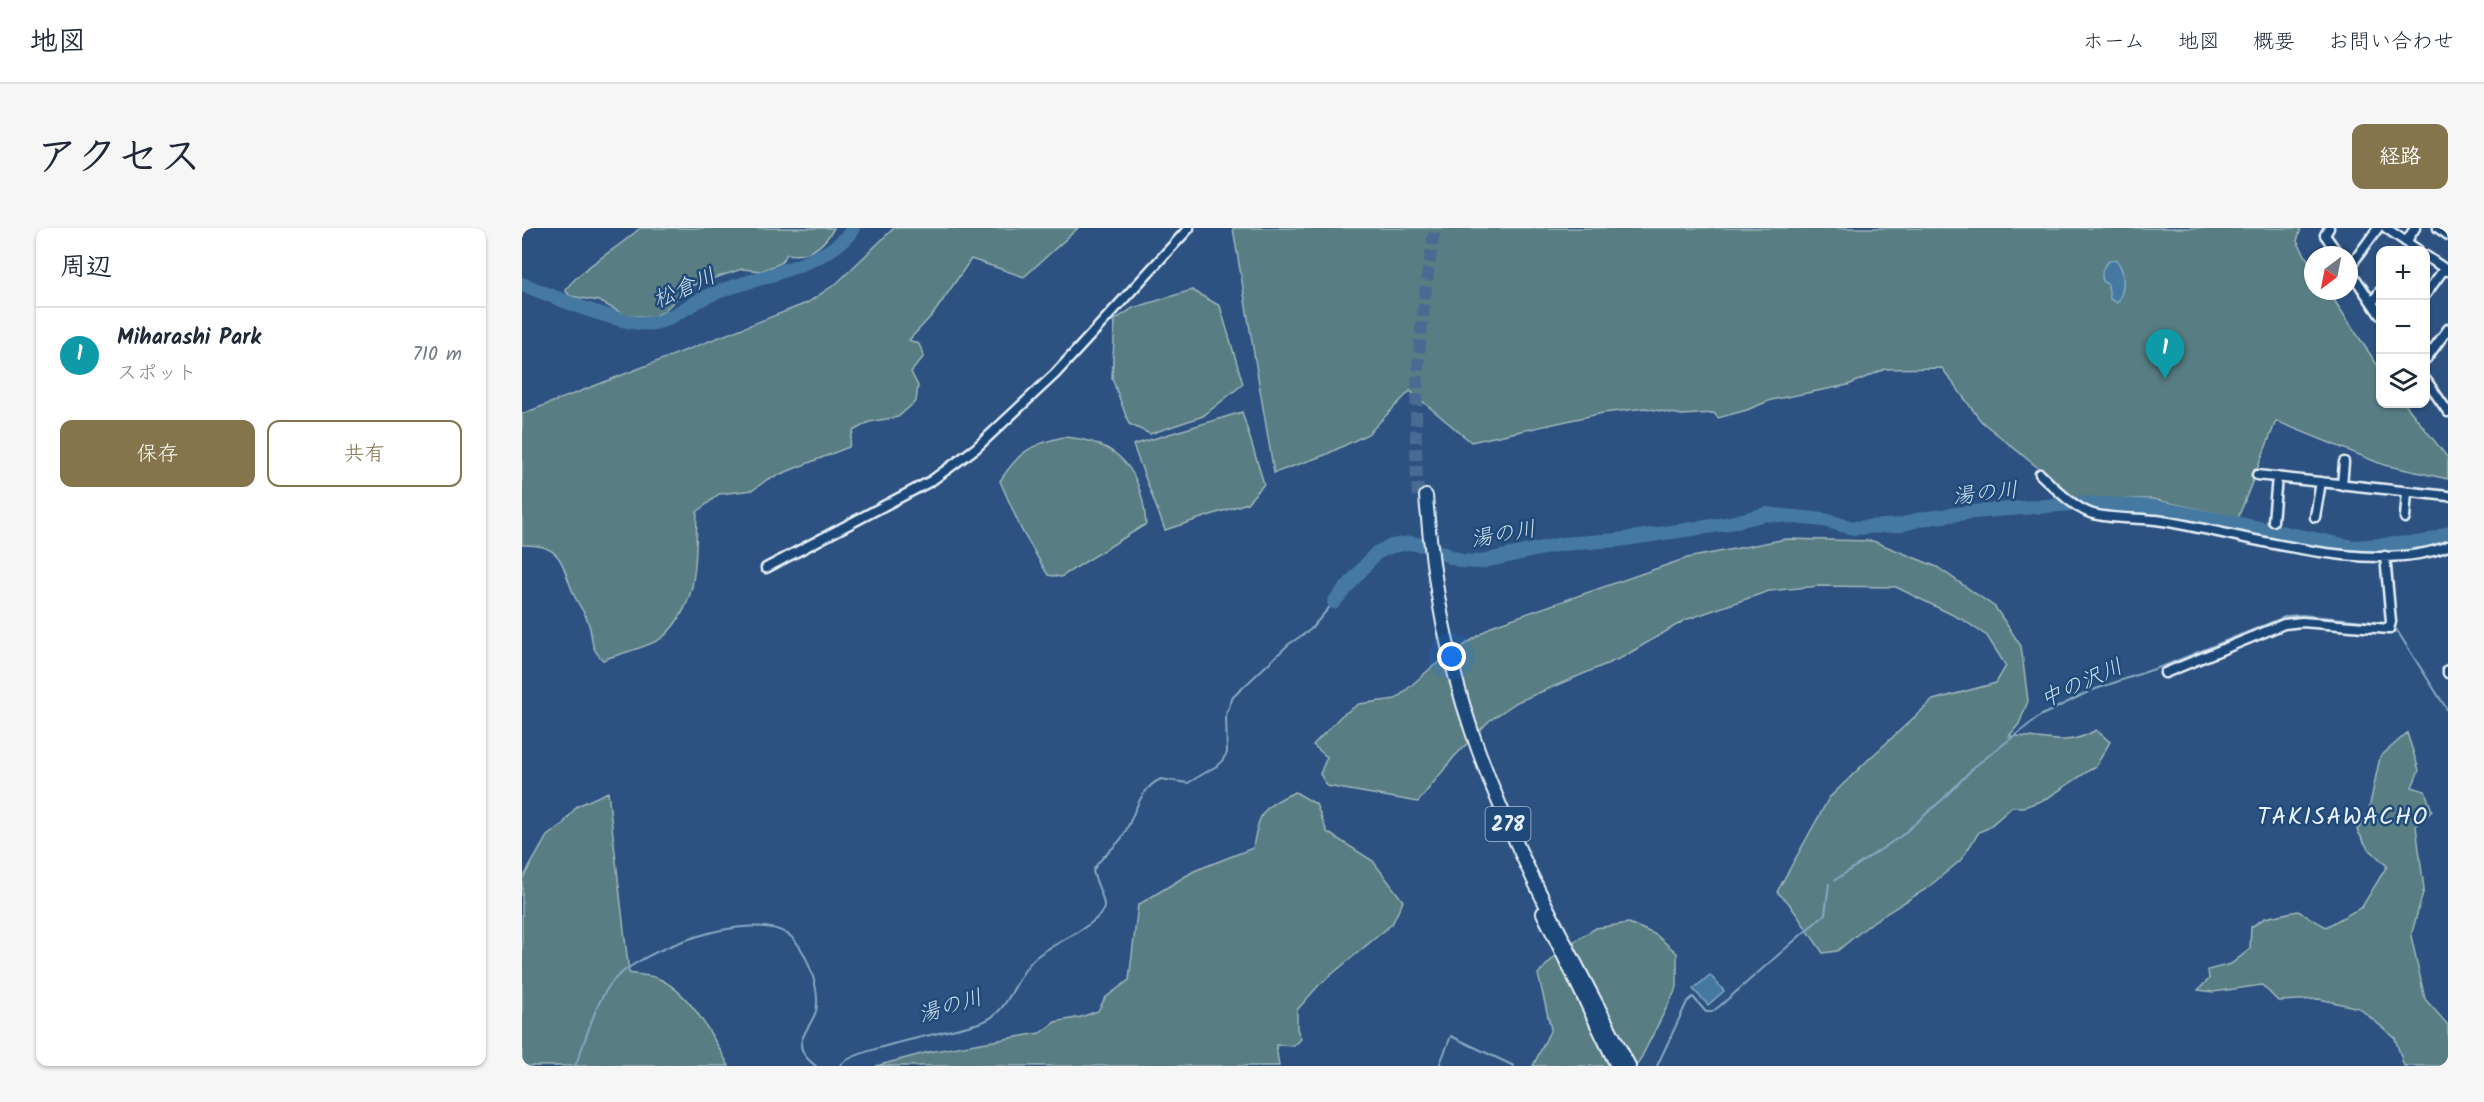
<!DOCTYPE html>
<html lang="ja">
<head>
<meta charset="utf-8">
<style>
	body { margin:0; font-family:Kalam,"Klee One",sans-serif; background:#f6f6f7; color:#1f2937 }
	.controls { position:absolute; right:18px; top:18px; display:grid; overflow:hidden; border-radius:12px; box-shadow:0 2px 4px #0004 }
	.controls button { width:54px; height:54px; display:grid; place-items:center; padding:0; border:0; border-bottom:2px solid #e0e1e3; background:#fff; color:#1f2937; font:30px sans-serif }
	.compass { position:absolute; left:1782px; top:18px; width:54px; height:54px; border-radius:50%; background:#fff; box-shadow:0 2px 4px #0004; rotate:212deg }
	.you { position:absolute; left:930px; top:429px; width:21px; height:21px; margin:-15px; border:4px solid #fff; border-radius:50%; background:#1a73e8; box-shadow:0 0 0 9px #1a73e833 }
	.badge { display:grid; place-items:center; width:39px; height:39px; border-radius:50%; background:#84754c; color:#fff; font-size:20px; font-weight:700 }
	.pin { position:absolute; translate:-50% -50px; filter:drop-shadow(0 2px 3px #0008) }
	.pin::after { content:''; position:absolute; top:32px; width:21px; height:18px; background:inherit; clip-path:polygon(0 0,100% 0,50% 100%) }
	.list { margin:0; padding:0; list-style:none }
	h2 { display:flex; justify-content:space-between; align-items:center; height:78px; margin:0; padding:0 24px; font-size:26px }
	h2 small { font-size:20px; font-weight:400; color:#747a83 }
	.list li { display:grid; grid-template-columns:39px 1fr auto; gap:18px; align-items:center; box-sizing:border-box; height:96px; padding:0 24px; border-top:2px solid #e0e1e3 }
	.list b { display:block; font-size:22px; white-space:nowrap }
	.list p { margin:0; font-size:20px; white-space:nowrap; color:#747a83 }
	.list em { font-size:20px; font-style:normal; color:#747a83 }
	.actions { display:flex; gap:12px; padding:18px 24px }
	.actions a { flex:1; padding:14px 0; border:2px solid #84754c; border-radius:12px; text-align:center; font-size:21px; color:#84754c }
	.actions .main { background:#84754c; color:#fff }
	.icon { flex:none; width:33px; height:33px; fill:none; stroke:currentColor; stroke-width:2; stroke-linecap:round; stroke-linejoin:round }
	.map { position:relative; flex:none; width:1926px; height:838px; overflow:hidden; border-radius:12px }
	header { display:flex; align-items:center; gap:36px; box-sizing:border-box; height:84px; padding:0 30px; background:#fff; border-bottom:2px solid #e0e1e3 }
	header strong { font-size:28px }
	nav { display:flex; gap:33px; margin-inline-start:auto; font-size:21px }
	.intro { display:flex; align-items:center; justify-content:space-between; box-sizing:border-box; height:144px; padding:0 36px }
	h1 { margin:0; font-size:42px }
	.button { padding:15px 27px; border-radius:12px; background:#84754c; color:#fff; font-size:21px; font-weight:700 }
	main { display:flex; gap:36px; padding:0 36px }
	aside { flex:1; background:#fff; border-radius:12px; box-shadow:0 2px 4px #0004 }
	.map>svg:first-child { display:block }
</style>
</head>
<body>
<header>
<strong>地図</strong>
<nav><a>ホーム</a><a>地図</a><a>概要</a><a>お問い合わせ</a></nav>
</header>
<div class="intro"><h1>アクセス</h1><a class="button">経路</a></div>
<main>
<aside>
<h2>周辺<small></small></h2>
<ul class="list">
<li><span class="badge" style="background:#0f9aa8">1</span><div><b>Miharashi Park</b><p>スポット</p></div><em>710 m</em></li>
</ul>
<div class="actions"><a class="main">保存</a><a>共有</a></div>
</aside>
<div class="map">
<svg width="1926" height="838" viewBox="0 0 1926 838">
	<rect width="100%" height="100%" fill="#2d5281"/>
	<filter id="ink" filterUnits="userSpaceOnUse"><feTurbulence type="fractalNoise" baseFrequency=".0167" numOctaves="2"/><feDisplacementMap in="SourceGraphic" scale="12" xChannelSelector="R" yChannelSelector="G"/><feConvolveMatrix kernelMatrix="1 2 1 2 8 2 1 2 1" color-interpolation-filters="sRGB"/></filter>
	<g filter="url(#ink)">
		<!-- green -->
		<path fill="#597d82" stroke="#a0b7bd" stroke-width="1.5" d="M118,0H312C301,19 286,30 265,26L259,35L239,43L220,41L168,58L141,84L131,89L103,87L77,73L48,68L43,62C64,36 93,23 118,0Z
			M372,0H556L502,49L449,31L412,85L387,112L397,116L402,128L389,144L396,158L394,173L376,189L347,194L331,203L327,219L246,251L231,262L197,266L175,284C173,330 179,374 141,409C131,418 96,426 81,432C65,416 73,412 66,394C63,384 55,375 51,365C39,334 40,316 0,317V186L285,75L315,55Z
			M711,0H1779L1775,13L1791,41V63H1806L1858,141V176H1883L1926,230V251L1862,237L1754,193L1716,290L1630,271H1554L1459,193L1420,140L1363,141L1326,157L1249,172L1225,182L1196,190L1192,185L1160,187L1123,180L1081,185L949,214L888,163L846,206L803,227L752,245Z
			M670,62L698,78L721,156L681,188L628,206L607,196L590,150L593,92L611,80Z
			M720,184L742,256L725,275L643,302L611,217Z
			M542,209C598,213 620,243 624,296L539,349L526,347L500,303L478,253C496,225 508,216 542,209Z
			M1264,311L1351,313L1415,339L1473,379L1499,418L1506,473L1497,496L1487,508C1521,507 1543,521 1574,502L1588,514L1574,538L1524,571L1502,579H1490L1466,600L1457,604L1439,632L1404,661L1352,693L1315,723L1301,725L1266,674L1255,664L1307,570L1347,531L1411,472L1474,455L1484,438L1465,408L1441,392L1374,359L1297,358L1247,363L1163,392L1101,429L995,474L967,493L932,529L896,574L805,558L798,546L805,529L791,517L819,488L837,476L874,471L910,439L972,397L1165,330Z
			M1885,505L1897,542L1890,559L1903,563L1910,583L1894,598L1902,661L1889,708L1903,771L1926,797V838H1882L1873,810L1837,780L1797,771L1756,773L1740,757L1691,764L1676,762L1687,751L1686,742L1709,736L1728,721L1729,699L1743,690L1776,683L1804,699L1840,679L1865,638L1845,619L1835,602L1846,586L1858,529Z
			M86,564L107,745C116,747 127,747 135,750C169,764 190,808 207,838H0V652L25,608L41,596L55,578Z
			M773,564L794,576L805,604L851,633L881,673L870,696L797,757L775,782V801L779,811L772,818L754,817L757,838H354L407,824L518,805L533,794L559,789L576,783L583,770L607,752L616,677L672,643L731,620C737,584 740,579 773,564Z
			M1107,695L1134,707L1155,725V759L1115,838H1011L1029,801L1016,746L1041,720L1074,700Z"/>
		<!-- water -->
		<path fill="#4479a2" stroke="#86a9c4" stroke-width="1.5" d="M1589,32L1595,33C1604,44 1603,63 1595,75L1588,71L1586,57L1581,53C1578,43 1581,37 1589,32Z
			M1188,747L1202,763L1186,777L1171,761Z"/>
		<g fill="none" stroke-linecap="round" stroke-linejoin="round">
			<!-- stream -->
			<path stroke="#86a9c4" stroke-width="2" d="M1874,401L1926,483
				M1313,652L1379,608L1421,571L1452,539L1518,488L1568,463L1644,437L1765,388L1780,387L1864,395
				M53,838C65,811 71,778 90,754C115,723 230,680 267,707C284,720 299,762 294,783C291,794 280,805 279,816C279,826 287,833 294,838
				M318,838C327,821 435,803 460,794C490,784 493,743 518,726C531,716 582,694 582,678C582,668 573,654 571,643C578,628 593,621 601,608C613,588 616,561 639,551L666,555L698,536L705,525L704,486L711,469L767,416L788,402L812,374
				M917,838L929,808L992,838
				M1135,838L1165,774L1171,769L1184,784H1190L1199,777L1303,686L1307,656"/>
			<!-- river -->
			<path stroke="#4479a2" stroke-width="14" d="M0,56C28,67 103,100 131,95C148,93 171,74 188,67C225,51 311,37 331,0
				M812,374L854,325L870,318L887,315L901,317L939,333L958,334L1039,316L1096,312L1204,296L1244,286L1302,292L1331,300L1378,297L1399,291L1450,284L1562,275L1632,279L1832,319L1903,314L1926,305"/>
			<!-- highway-tunnel -->
			<path stroke="#496a93" stroke-width="12" stroke-dasharray="12 6" stroke-linecap="butt" d="M896,268C890,177 898,89 913,0"/>
			<defs>
				<path id="minor" d="M1807,0L1803,7L1817,27
					M1864,0L1896,22
					M1916,0L1926,7
					M1884,14L1893,0
					M1904,28L1926,43
					M1827,40L1856,0
					M1827,41L1858,87
					M1904,66L1922,41
					M1850,75L1858,63
					M1904,131L1926,101
					M1904,152L1926,184
					M1518,246C1532,259 1550,278 1568,285C1587,292 1620,289 1641,293C1721,306 1849,349 1926,318
					M1735,247L1926,268
					M1820,257L1822,234
					M1793,289L1799,254
					M1883,290L1885,264
					M1751,293L1755,249
					M244,340L409,253L454,220L533,146L667,0
					M1926,442V445
					M1643,445L1762,396L1780,394L1867,401L1869,394L1863,328"/>
				<path id="highway" d="M904,268C910,348 924,428 950,504C989,619 1051,730 1107,838
					M1021,685L1095,838"/>
			</defs>
			<!-- minor casing -->
			<use href="#minor" stroke="#e8f1f8" stroke-width="13"/>
			<!-- highway casing -->
			<use href="#highway" stroke="#e8f1f8" stroke-width="16"/>
			<!-- minor -->
			<use href="#minor" stroke="#1f4a7a" stroke-width="8"/>
			<!-- highway -->
			<use href="#highway" stroke="#1f4a7a" stroke-width="12"/>
		</g>
	</g>
	<g text-anchor="middle" stroke-width="5" stroke-linejoin="round" paint-order="stroke">
		<!-- shield labels -->
		<rect fill="#1f4a7a" stroke="#acbfd2" stroke-width="1.5" x="963.5" y="579" width="45" height="34" rx="4.5"/>
		<g font-size="20" font-weight="bold" fill="#e8f1f8">
			<text x="986" y="603">278</text>
		</g>
		<!-- water labels -->
		<g font-size="22" font-style="italic" fill="#cfdfeb" stroke="#1f4a7a">
			<text transform="translate(162 59) rotate(-24)" y="8">松倉川</text>
			<text transform="translate(1463 264) rotate(-6)" y="8">湯の川</text>
			<text transform="translate(981 305) rotate(-10)" y="8">湯の川</text>
			<text transform="translate(1559 454) rotate(-24)" y="8">中の沢川</text>
			<text transform="translate(428 777) rotate(-17)" y="8">湯の川</text>
		</g>
		<!-- quarter labels -->
		<g font-size="24" letter-spacing="1.5" fill="#e8f1f8" stroke="#1f4a7a">
			<text x="1821" y="596">TAKISAWACHO</text>
		</g>
	</g>
</svg>
<div class="controls">
<button>+</button>
<button>−</button>
<button><svg class="icon" aria-label="layers" viewBox="0 0 24 24"><path d="M12 4l9 5-9 5-9-5zM3 14l9 5 9-5"/></svg></button>
</div>
<svg class="compass" viewBox="-18 -18 36 36"><path d="M0-13l5 13h-10z" fill="#e53935"/><path d="M0 13l5-13h-10z" fill="#747a83"/></svg>
<div class="you"></div>
<div class="pin badge" style="left:1643px;top:151px;background:#0f9aa8">1</div>
</div>
</main>
</body>
</html>
